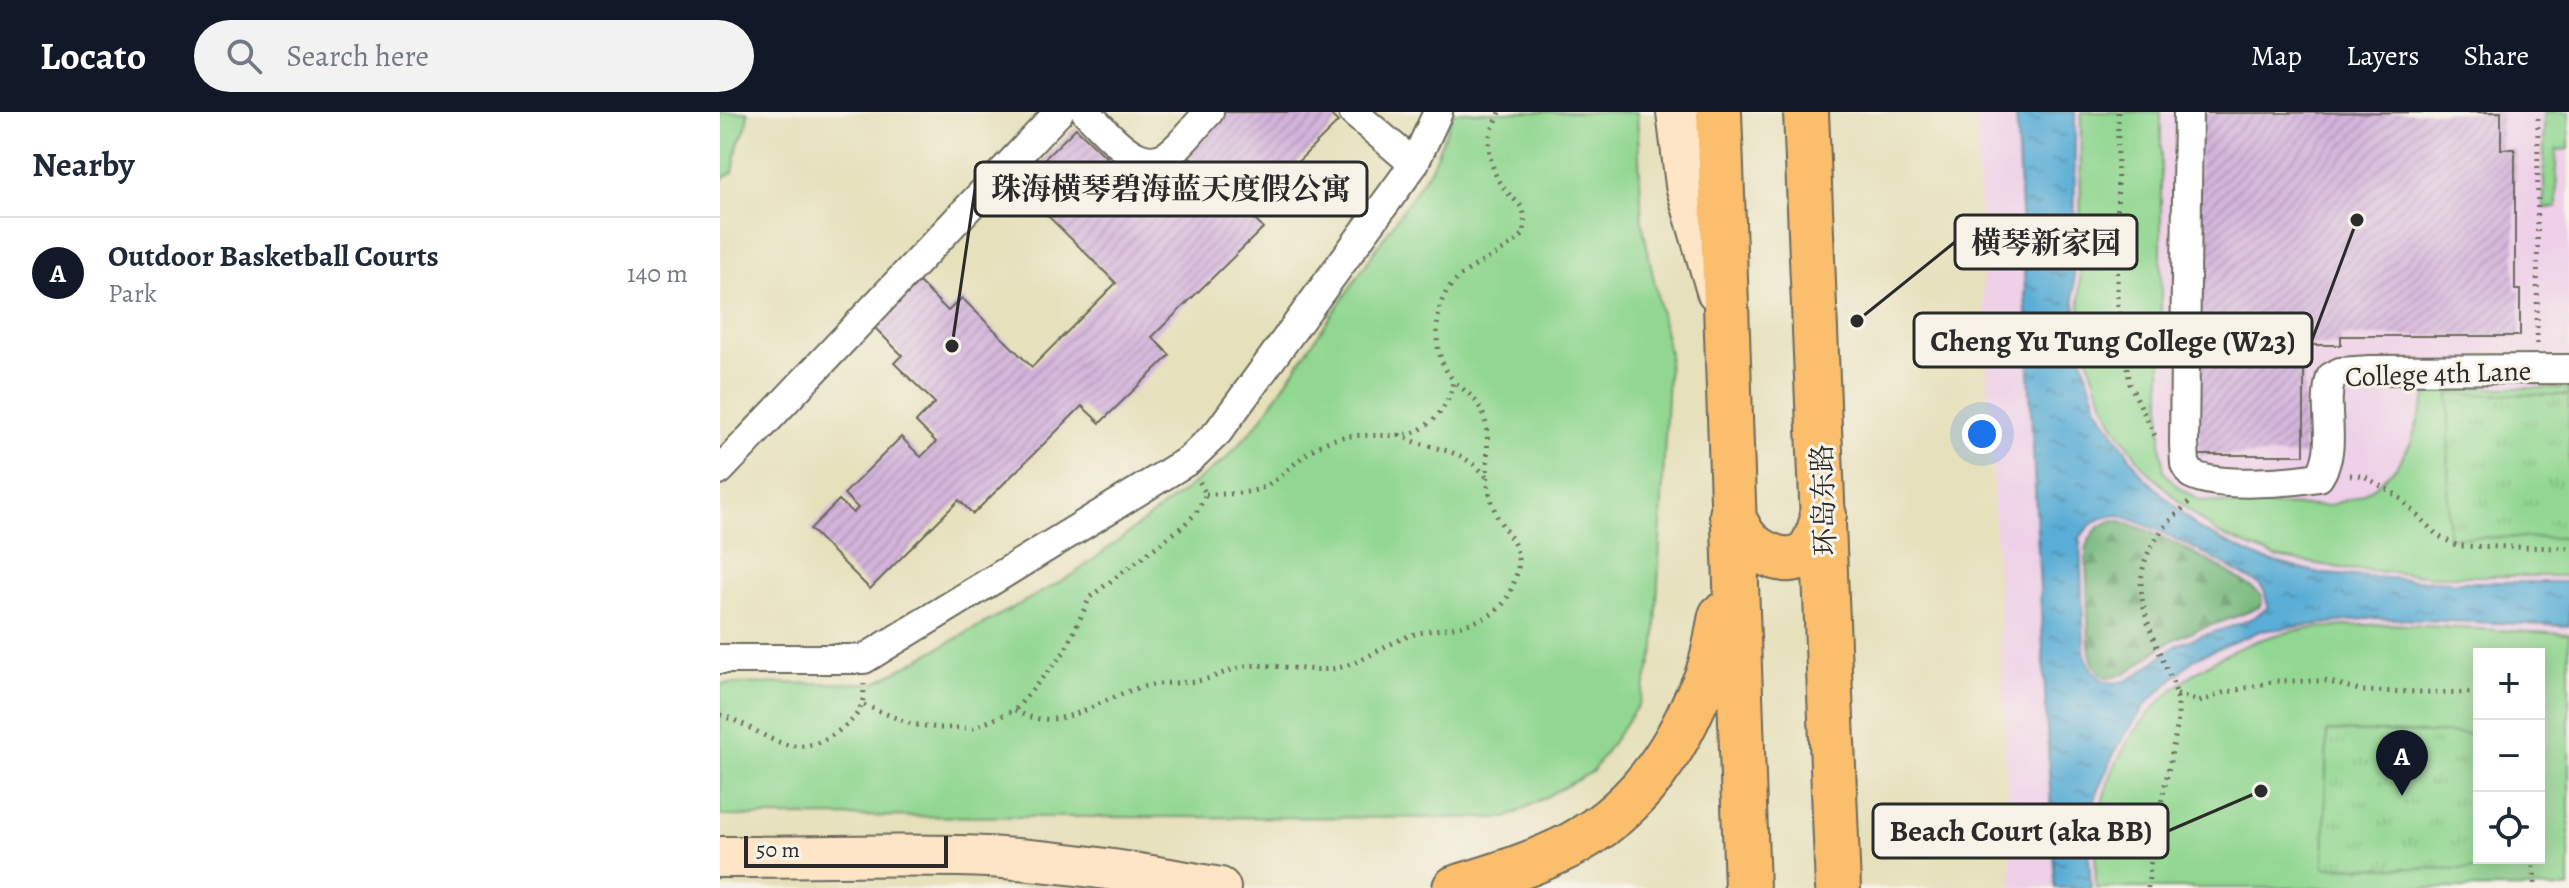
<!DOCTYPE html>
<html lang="en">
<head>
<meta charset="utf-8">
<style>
	body { margin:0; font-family:Alegreya,"Noto Serif SC",serif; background:#f2f2f3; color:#1f2937 }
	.controls { position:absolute; right:24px; bottom:24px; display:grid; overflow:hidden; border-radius:0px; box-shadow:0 4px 20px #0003 }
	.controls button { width:72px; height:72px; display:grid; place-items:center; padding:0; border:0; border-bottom:2px solid #e0e1e3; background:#fff; color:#1f2937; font:40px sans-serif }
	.scale { position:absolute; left:24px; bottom:20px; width:204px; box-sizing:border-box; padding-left:8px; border:4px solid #2b2b2b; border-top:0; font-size:22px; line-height:28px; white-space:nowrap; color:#2b2b2b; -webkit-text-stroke:6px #f7f3e8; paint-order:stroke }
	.you { position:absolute; left:1262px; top:322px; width:28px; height:28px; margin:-20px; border:6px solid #fff; border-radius:50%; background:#1a73e8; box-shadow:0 0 0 12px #1a73e833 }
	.badge { display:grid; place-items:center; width:52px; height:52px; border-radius:50%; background:#111827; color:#fff; font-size:26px; font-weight:700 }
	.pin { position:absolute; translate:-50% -66px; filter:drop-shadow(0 2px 4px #0008) }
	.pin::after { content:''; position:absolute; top:42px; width:28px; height:24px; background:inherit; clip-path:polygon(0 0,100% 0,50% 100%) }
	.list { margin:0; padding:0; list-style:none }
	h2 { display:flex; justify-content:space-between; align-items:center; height:104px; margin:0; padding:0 32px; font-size:34px }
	h2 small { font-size:26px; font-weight:400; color:#747a83 }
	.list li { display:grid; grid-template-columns:52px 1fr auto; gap:24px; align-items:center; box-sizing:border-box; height:112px; padding:0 32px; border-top:2px solid #e0e1e3 }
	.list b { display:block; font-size:30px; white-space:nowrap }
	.list p { margin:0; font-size:26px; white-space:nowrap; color:#747a83 }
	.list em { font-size:26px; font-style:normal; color:#747a83 }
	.icon { flex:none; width:44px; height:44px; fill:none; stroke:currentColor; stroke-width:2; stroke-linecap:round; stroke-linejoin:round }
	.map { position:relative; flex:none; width:1849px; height:776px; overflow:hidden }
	header { display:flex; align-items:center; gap:48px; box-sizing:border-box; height:112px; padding:0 40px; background:#111827; color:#fff }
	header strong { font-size:38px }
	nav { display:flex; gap:44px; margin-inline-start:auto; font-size:28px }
	.search { width:560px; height:72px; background:#f2f2f3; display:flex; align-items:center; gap:20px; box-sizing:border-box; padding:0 28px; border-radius:44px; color:#747a83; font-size:30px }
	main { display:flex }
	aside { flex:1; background:#fff }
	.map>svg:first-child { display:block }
</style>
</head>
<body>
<header>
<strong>Locato</strong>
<div class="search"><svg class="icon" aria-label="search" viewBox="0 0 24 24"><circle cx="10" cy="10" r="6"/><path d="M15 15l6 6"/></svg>Search here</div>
<nav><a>Map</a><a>Layers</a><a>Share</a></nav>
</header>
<main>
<aside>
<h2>Nearby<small></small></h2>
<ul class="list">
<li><span class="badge">A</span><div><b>Outdoor Basketball Courts</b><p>Park</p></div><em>140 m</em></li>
</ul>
</aside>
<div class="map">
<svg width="1849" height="776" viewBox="0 0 1849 776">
	<defs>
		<pattern id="forest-firs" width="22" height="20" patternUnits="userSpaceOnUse" patternTransform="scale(2)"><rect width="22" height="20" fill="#74b87b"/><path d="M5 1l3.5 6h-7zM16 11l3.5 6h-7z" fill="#5f9665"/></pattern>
		<pattern id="park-tufts" width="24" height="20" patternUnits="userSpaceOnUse" patternTransform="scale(2)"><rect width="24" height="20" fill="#91d791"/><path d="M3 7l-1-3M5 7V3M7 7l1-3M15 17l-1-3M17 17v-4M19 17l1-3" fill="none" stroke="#7db97d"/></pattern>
		<pattern id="water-ripples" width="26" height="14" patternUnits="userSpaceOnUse" patternTransform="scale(2)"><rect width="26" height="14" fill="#5aadd6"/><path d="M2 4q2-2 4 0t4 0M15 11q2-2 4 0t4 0" fill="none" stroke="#4b8dae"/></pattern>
		<pattern id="building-hatch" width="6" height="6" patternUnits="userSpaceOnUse" patternTransform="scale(2)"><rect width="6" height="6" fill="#d3b3db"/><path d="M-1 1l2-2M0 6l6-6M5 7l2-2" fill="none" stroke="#b59abc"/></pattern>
	</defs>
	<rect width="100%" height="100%" fill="#f7f3e8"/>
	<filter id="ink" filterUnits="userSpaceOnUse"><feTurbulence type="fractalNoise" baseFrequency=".0125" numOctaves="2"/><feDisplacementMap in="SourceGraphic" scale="16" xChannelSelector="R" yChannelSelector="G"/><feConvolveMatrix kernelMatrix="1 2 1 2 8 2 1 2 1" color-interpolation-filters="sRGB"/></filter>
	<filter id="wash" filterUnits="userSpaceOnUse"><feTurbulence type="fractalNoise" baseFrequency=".006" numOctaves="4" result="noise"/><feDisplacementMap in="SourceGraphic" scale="32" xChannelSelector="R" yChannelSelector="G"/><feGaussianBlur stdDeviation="1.8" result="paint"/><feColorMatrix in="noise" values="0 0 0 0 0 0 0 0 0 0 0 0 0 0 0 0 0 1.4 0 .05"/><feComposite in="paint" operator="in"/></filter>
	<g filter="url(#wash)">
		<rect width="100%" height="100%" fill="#e6e0bb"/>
		<!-- built -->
		<path fill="#eed0e8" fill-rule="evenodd" d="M1255,0H1849V776H1292ZM1759,542H1819V746H1759Z"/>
		<!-- green -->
		<path fill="#91d791" stroke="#5e815e" stroke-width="2" fill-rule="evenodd" d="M0,0H28L26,16L18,32L13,60L0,68Z
			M734,0H917L922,110L949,241L935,536L920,590L872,660L787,706L0,704V572L155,571L353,463L506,347L539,310L711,56Z
			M1361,0H1441V338L1444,360L1456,373L1478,388L1515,393L1607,394L1637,385L1654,375L1676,355L1691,331L1705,287L1710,281L1725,276H1849V464H1717L1627,457L1556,445L1499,422L1476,405L1452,383L1422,353L1393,311L1378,277L1366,239L1360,194Z
			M1824,0H1849V37L1836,38L1837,96H1824Z
			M1667,512L1849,522V776H1376C1375,750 1375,723 1381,697C1398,612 1471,548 1552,524C1589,514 1629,514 1667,512ZM1759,542H1819V746H1759Z"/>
		<!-- forest -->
		<path fill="url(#forest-firs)" stroke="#507253" stroke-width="2" d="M1395,408C1425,413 1518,462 1541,483L1542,490L1539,495C1511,509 1478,515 1451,529C1426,542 1378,601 1369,534L1366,439C1369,422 1379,412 1395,408Z"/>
		<!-- park -->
		<path fill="url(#park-tufts)" stroke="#5e815e" stroke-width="2" d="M1729,282L1849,283V426L1728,425Z
			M1607,619L1759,622L1761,757L1604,755Z"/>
		<!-- water -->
		<path fill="url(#water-ripples)" stroke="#426c80" stroke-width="2" fill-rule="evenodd" d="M1296,0H1355L1354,184L1361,242L1377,295L1422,363L1480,418L1542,447L1604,462L1730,470H1849V514L1654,506L1540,519L1475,546L1426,592L1396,637L1376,682L1369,746L1371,776H1335ZM1400,403C1448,420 1494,447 1539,472L1544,478L1548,495C1527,515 1484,520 1457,533C1441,542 1417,568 1401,570C1378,574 1369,557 1364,538L1360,426C1370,410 1381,404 1400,403Z"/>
		<g id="blocks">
			<!-- building -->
			<path fill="url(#building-hatch)" d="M505,0H608L618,10L527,100L543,116L432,225L450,243L380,311L362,294L253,402L239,388L150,477L90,417L119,388L133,401L138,396L124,382L181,325L201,345L216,330L196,310L215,291L174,251L182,243L154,215L199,170L228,199L242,186L312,255L396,171L326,102L337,90L309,62L356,16L386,45L393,39L429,75L451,54L470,74L484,59L465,40Z
				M1781,0V37H1795V178H1800V224H1621V233H1580V251H1584V343H1479V1Z"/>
		</g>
	</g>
	<g filter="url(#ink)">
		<use href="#blocks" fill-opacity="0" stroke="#6c6a5d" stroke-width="2"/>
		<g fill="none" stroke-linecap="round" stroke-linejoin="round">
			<defs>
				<path id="street" d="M366,0C386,19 419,64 449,42C464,31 476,13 489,0
					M633,0L694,52
					M1468,0L1464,332L1465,352L1471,362C1497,376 1569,370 1599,365C1619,334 1601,298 1611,265L1620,260L1650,258L1849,257
					M0,358L339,0
					M0,547H144L469,348L498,320L694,52L718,0"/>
				<path id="secondary" d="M957,0L966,73L997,179
					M0,745C80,745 159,742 239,744C326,746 414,760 500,776"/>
				<path id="primary" d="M999,0L1027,776
					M1086,0L1118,776
					M1012,403C1016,411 1020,419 1025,426C1039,442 1070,457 1088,439C1097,430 1100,415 1104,403
					M735,776C775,764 814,752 851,733C910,701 948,652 974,592C979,581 986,570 989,558C995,541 997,522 1001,504"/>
			</defs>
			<!-- street casing -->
			<use href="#street" stroke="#6c6a5d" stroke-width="32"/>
			<!-- secondary casing -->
			<use href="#secondary" stroke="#6c6a5d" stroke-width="44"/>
			<!-- primary casing -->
			<use href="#primary" stroke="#6c6a5d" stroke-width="48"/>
			<!-- path -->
			<path stroke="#6c6a5d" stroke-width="5" stroke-dasharray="2 6" stroke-linecap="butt" d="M1398,0L1397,188L1410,272L1435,324
				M1817,232L1818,0
				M679,323C713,340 738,333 766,364
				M1630,363L1644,364L1678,384L1717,423L1738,434L1849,436
				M486,382C504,382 529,383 546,374C575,357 585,333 623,325C645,320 683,329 701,317C721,304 730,290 733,268C722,254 717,240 717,221C717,155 763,159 803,123C808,90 799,96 782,74C773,62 767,39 770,24C772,16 777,8 780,0
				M1457,582L1479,590L1503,581L1556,569H1606L1643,579L1759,581
				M144,593L191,612L219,616H253L295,598L345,539L370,485L462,415L476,401L486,382L479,369
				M295,598C341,627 385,580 431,573C449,570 468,572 486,567C499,564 512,556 526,554C554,551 583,560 611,557C639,554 663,533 689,524C717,514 759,518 781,494C789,486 796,467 798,456C800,432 788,424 778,406C775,400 772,391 770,383C762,355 775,320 759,294C753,284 741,276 733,268
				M0,603C47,617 68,656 120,618C139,604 144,595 144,572
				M1812,746L1816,776
				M1428,776C1431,733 1441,692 1450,650C1453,632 1459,614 1458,596C1458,577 1448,561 1441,544C1410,475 1412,440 1472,388"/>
			<!-- street -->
			<use href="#street" stroke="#fff" stroke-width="28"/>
			<!-- secondary -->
			<use href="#secondary" stroke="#fde5c5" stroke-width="40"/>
			<!-- primary -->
			<use href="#primary" stroke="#fabe6d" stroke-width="44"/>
		</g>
	</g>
	<g text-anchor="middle" stroke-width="6" stroke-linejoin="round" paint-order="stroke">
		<!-- street labels -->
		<g font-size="28" fill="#2b2b2b" stroke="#f7f3e8">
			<text transform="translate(1718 261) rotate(-2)" y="10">College 4th Lane</text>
			<text transform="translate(1103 388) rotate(-92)" y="10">环岛东路</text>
		</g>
	</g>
	<!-- callouts -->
	<path fill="none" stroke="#2b2b2b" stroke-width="3" d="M232 234L255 77M1137 209L1235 130M1637 108L1592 228M1541 679L1448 719"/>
	<g fill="#2b2b2b" stroke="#f7f3e8" stroke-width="3">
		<circle cx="232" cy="234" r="8"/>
		<circle cx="1137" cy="209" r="8"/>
		<circle cx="1637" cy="108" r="8"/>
		<circle cx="1541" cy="679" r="8"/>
	</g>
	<g fill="#f7f3e8" stroke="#2b2b2b" stroke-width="3">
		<rect x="255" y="50" width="392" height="54" rx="8"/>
		<rect x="1235" y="103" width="182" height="54" rx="8"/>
		<rect x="1194" y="201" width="398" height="54" rx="8"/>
		<rect x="1153" y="692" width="295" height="54" rx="8"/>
	</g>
	<g font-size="30" text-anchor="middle" font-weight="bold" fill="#2b2b2b">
		<text x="451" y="87">珠海横琴碧海蓝天度假公寓</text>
		<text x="1326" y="141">横琴新家园</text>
		<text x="1393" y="239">Cheng Yu Tung College (W23)</text>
		<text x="1301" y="729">Beach Court (aka BB)</text>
	</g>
</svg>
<div class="controls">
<button>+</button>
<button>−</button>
<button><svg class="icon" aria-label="locate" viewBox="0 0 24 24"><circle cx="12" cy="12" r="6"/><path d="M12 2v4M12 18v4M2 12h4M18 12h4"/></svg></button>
</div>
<div class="scale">50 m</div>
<div class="you"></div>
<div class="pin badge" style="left:1682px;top:684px">A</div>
</div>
</main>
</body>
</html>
